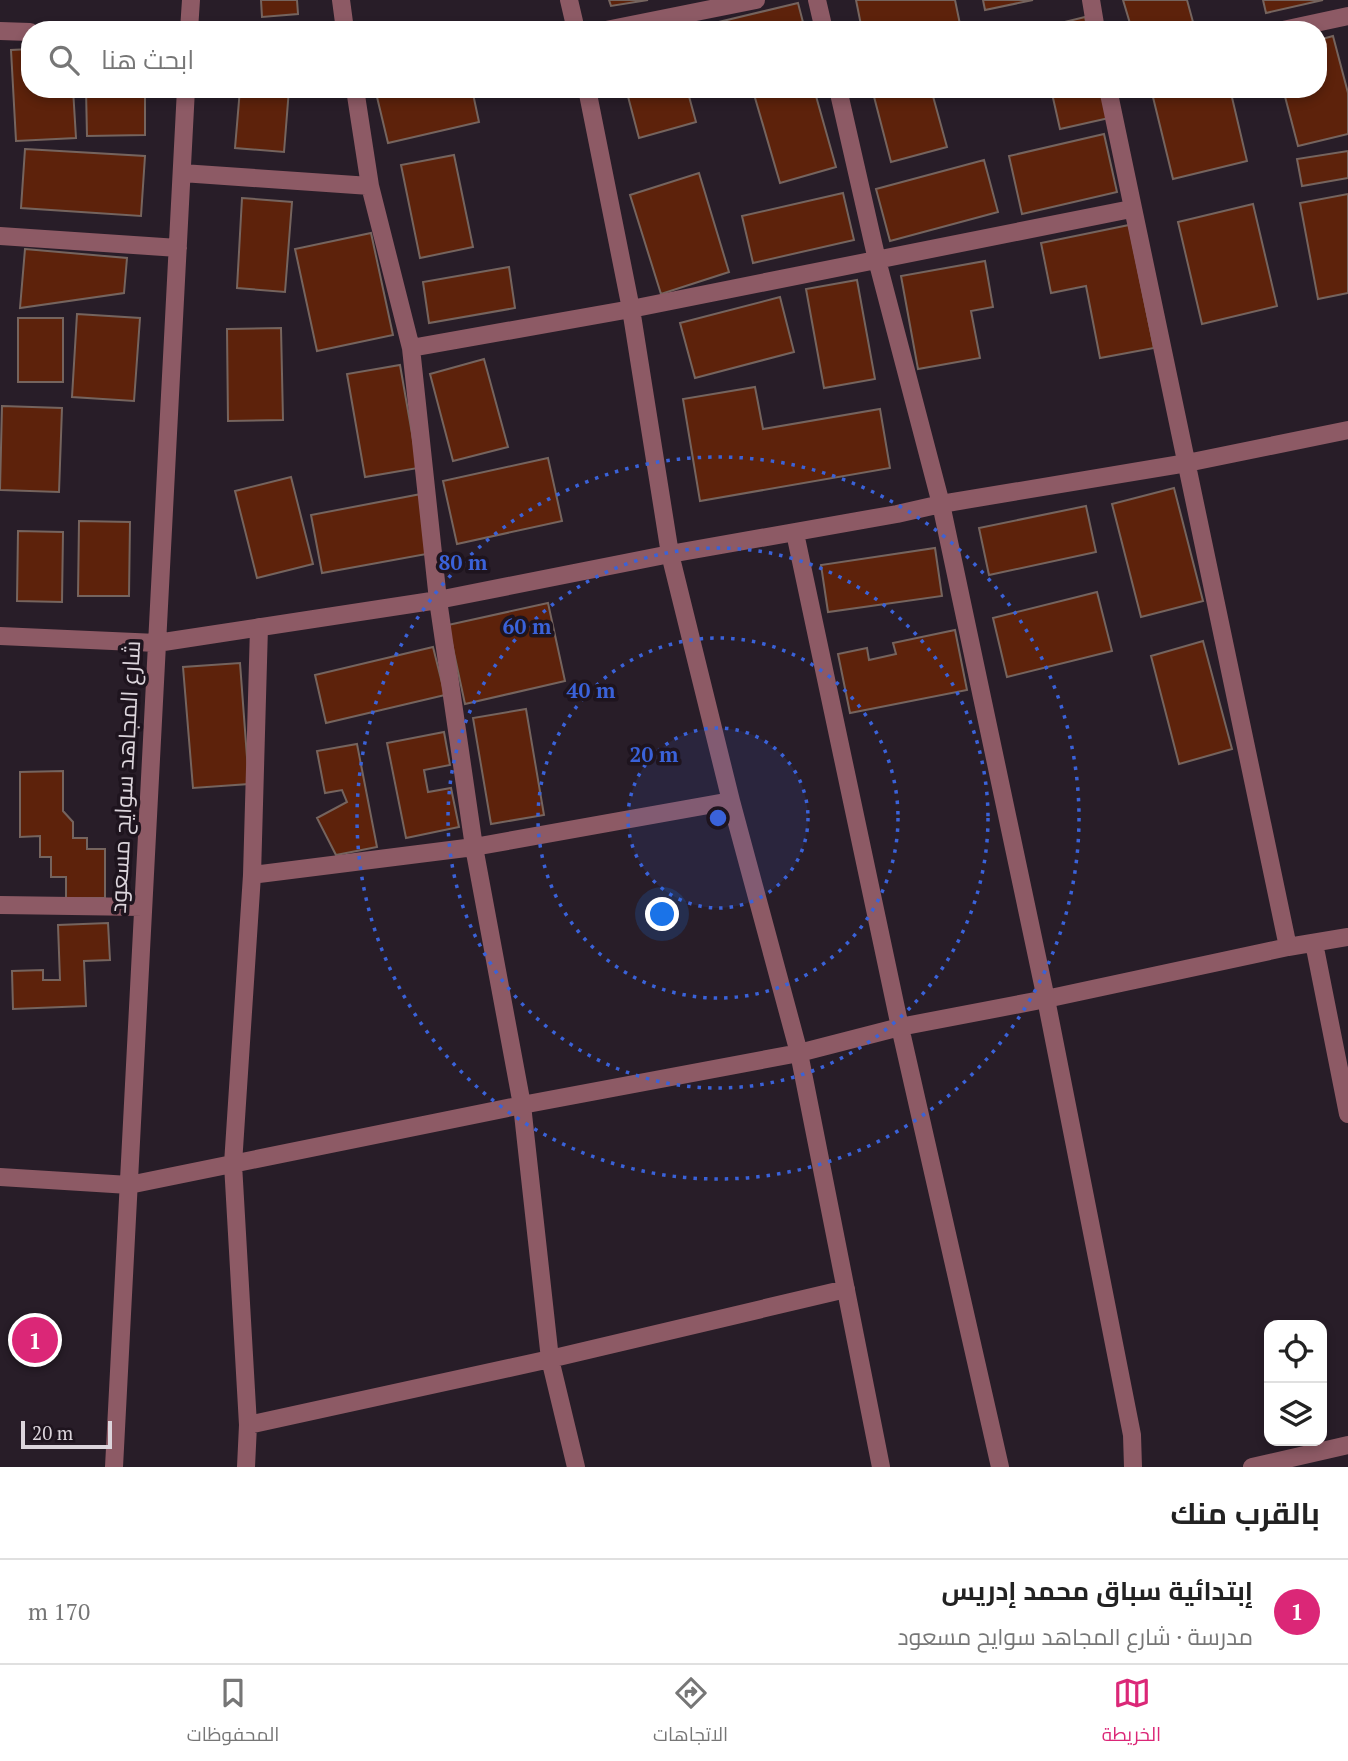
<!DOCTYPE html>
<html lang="ar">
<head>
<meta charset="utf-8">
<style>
	body { margin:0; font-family:"PT Serif",Cairo,serif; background:#f6f6f6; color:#222; direction:rtl }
	.controls { position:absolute; right:21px; bottom:21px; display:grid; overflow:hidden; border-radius:14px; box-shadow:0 4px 10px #0003 }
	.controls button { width:63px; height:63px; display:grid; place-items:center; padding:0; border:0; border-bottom:2px solid #e0e0e0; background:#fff; color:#222; font:35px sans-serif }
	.scale { position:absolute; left:21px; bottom:18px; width:91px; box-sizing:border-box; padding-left:7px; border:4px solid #dcd5dc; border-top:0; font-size:19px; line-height:24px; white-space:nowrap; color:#dcd5dc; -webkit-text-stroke:5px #1e141e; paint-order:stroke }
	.you { position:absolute; left:663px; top:915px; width:24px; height:24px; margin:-18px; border:5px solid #fff; border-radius:50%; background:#1a73e8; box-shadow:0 0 0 10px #1a73e833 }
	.badge { display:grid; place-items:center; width:46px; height:46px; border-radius:50%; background:#db2777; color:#fff; font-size:23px; font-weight:700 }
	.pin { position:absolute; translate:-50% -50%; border:4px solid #fff; box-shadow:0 2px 7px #0006 }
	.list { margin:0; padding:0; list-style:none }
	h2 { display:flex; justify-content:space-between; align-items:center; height:91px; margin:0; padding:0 28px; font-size:30px }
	h2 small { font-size:23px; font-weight:400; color:#767676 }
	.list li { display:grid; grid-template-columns:46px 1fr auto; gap:21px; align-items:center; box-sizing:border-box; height:105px; padding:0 28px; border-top:2px solid #e0e0e0 }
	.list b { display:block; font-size:26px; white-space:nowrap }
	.list p { margin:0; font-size:23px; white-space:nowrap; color:#767676 }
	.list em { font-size:23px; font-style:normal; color:#767676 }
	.icon { flex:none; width:38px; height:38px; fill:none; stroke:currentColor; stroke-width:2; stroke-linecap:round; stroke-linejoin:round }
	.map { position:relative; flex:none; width:1348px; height:1467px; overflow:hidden; direction:ltr }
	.search { position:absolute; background:#fff; box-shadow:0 4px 10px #0003; left:21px; right:21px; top:21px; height:77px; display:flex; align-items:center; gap:18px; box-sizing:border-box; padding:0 24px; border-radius:28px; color:#767676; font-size:26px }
	.sheet { height:196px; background:#fff }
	nav { display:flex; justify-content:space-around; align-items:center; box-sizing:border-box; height:98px; border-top:2px solid #e0e0e0; background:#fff; font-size:19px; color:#767676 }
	nav a { display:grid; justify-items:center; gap:4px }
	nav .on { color:#db2777 }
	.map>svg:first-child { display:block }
</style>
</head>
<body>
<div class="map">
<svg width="1348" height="1467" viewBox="0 0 1348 1467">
	<rect width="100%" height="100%" fill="#281d28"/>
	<!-- building -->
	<path fill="#5d220b" stroke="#75645e" stroke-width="2" d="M261,0H297L298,14L262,17Z
		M609,0H648L611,6Z
		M856,0H955L961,29L862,30Z
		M983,0H1033L985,10Z
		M1123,0H1187L1193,22L1167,30H1132Z
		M1263,0H1323L1266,13Z
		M798,3L805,30H707L706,25Z
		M1085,17L1088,30H1037L1036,29Z
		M1333,36L1348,93V134L1298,146L1283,89H1318V40Z
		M30,49V89H73L76,138L16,141L11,50Z
		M86,89H145V135L87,136Z
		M240,89H289L284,152L235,148Z
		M412,89H472L479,122L388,143L377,97Z
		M626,89H687L696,122L639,138Z
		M758,89H814L836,167L780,183L753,91Z
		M872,89H931L947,147L891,162Z
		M1051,89H1102L1109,118L1060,129Z
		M1151,89H1230L1247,161L1173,179Z
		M1104,134L1117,192L1022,214L1009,156Z
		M25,149L145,156L141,216L21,208Z
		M1348,151V178L1302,186L1297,159Z
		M454,155L473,247L420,258L401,165Z
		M984,160L998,212L890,241L876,189Z
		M699,173L729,272L661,294L630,195Z
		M843,193L854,240L753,263L742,216Z
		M1348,194V293L1318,299L1300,203Z
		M242,198L292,202L285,292L237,288Z
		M1253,204L1277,306L1202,324L1178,222Z
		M1129,225L1154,348L1100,358L1086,286L1051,293L1041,243Z
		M371,233L393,335L317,351L295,249Z
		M25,249L127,258L124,293L20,308Z
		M985,261L993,307L971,311L980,358L918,369L901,276Z
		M509,267L515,308L429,323L423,282Z
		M857,280L875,379L824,388L806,289Z
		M780,297L794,352L695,378L680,323Z
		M77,314L140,318L134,401L72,397Z
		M18,318H63V382H18Z
		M281,328L283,420L228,421L227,329Z
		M484,359L508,447L453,461L430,374Z
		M400,365L418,468L365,477L347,374Z
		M755,387L763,429L880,409L890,468L700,501L683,399Z
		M2,406L62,408L59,492L0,490Z
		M548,458L562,521L457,544L443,481Z
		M291,477L313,564L257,578L235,491Z
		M1174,488L1203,601L1141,617L1112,504Z
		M421,494L432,553L322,573L311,515Z
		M1086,506L1096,552L989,575L979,528Z
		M79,521L130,522L129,596H78Z
		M18,531L63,532L62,602L17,601Z
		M935,548L942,596L828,612L821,565Z
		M1097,592L1112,651L1007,677L993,618Z
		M548,603L565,681L465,704L448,625Z
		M955,630L967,690L850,713L838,654L867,648L869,660L896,654L893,643Z
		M1203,641L1232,749L1179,764L1151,656Z
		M433,647L445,695L326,723L315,675Z
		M240,663L249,784L193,788L183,667Z
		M526,709L544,815L491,824L473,718Z
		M444,732L450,765L424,770L428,792L451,788L459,827L406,838L387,743Z
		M357,744L377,847L336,855L317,818L347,802L342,790L325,793L317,751Z
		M63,771V811L73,822V838H87V849H105V898H66V877H51V857H40V836L20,837V772Z
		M108,923L110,960L84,961L86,1006L13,1009L12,971L43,970V980H60L58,925Z"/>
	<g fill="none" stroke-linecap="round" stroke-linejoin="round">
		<!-- minor -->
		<path stroke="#8d5a65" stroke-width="18" d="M341,0L345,30
			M569,0L576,30
			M817,0L824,30
			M1091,0L1096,30
			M189,30L191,0
			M606,30L756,0
			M1283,30L1348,16
			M0,31L30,32
			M355,89L370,186L411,348L438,600L474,847L522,1105L550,1359L576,1467
			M587,89L631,309L670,554L731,801L799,1053L881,1467
			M838,89L877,260L941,504L1046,999L1132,1435L1133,1467
			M1108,89L1288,947
			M182,173L370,186
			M0,236L178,248
			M411,348L631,309L1131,209
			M795,533L900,1027L1000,1467
			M0,636L157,643L438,600L670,554L897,514L941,504L1187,463L1348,430
			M252,875L474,847L731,801
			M0,905L143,907
			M1314,943L1348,1114
			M0,1177L129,1185L522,1105L799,1053L900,1027L1046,999L1288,947L1348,937
			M248,1425L550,1359L846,1289
			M114,1467L186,89
			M246,1467L248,1425L233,1164L252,875L259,627
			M1252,1467L1348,1445"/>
	</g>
	<!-- distance rings -->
	<circle cx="718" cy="818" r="90" fill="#3a62d9" fill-opacity=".12"/>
	<g fill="none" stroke="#3a62d9" stroke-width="3.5" stroke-dasharray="3.5 7">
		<circle cx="718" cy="818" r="90"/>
		<circle cx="718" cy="818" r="180"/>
		<circle cx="718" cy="818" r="270"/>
		<circle cx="718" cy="818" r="361"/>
	</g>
	<g text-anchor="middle" stroke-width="7" stroke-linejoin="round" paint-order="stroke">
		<!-- street labels -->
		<g font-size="23" fill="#dcd5dc" stroke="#1e141e">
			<text transform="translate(125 777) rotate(-87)" y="8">شارع المجاهد سوايح مسعود</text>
		</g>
	</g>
	<circle cx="718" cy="818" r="10" fill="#3a62d9" stroke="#1e141e" stroke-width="3.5"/>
	<g font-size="21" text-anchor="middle" font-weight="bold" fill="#3a62d9" stroke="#1e141e" stroke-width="7" stroke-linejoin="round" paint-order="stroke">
		<text x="463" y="570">80 m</text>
		<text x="527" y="634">60 m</text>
		<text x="591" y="698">40 m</text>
		<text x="654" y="762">20 m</text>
	</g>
</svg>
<div class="controls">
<button><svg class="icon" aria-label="locate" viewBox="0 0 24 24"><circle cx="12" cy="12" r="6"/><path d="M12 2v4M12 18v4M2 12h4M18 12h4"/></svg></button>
<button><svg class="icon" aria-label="layers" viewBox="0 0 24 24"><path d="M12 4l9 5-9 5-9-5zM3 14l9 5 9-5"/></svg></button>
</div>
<div class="scale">20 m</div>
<div class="you"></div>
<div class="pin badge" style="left:35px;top:1340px">1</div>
<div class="search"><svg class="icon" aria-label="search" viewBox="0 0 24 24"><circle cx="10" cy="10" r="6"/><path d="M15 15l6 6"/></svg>ابحث هنا</div>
</div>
<section class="sheet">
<h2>بالقرب منك<small></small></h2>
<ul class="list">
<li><span class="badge">1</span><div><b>إبتدائية سباق محمد إدريس</b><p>مدرسة · شارع المجاهد سوايح مسعود</p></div><em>170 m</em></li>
</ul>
</section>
<nav>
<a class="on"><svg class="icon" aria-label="map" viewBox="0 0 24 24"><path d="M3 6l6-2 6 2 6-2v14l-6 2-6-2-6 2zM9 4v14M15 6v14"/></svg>الخريطة</a>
<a><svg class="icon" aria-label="directions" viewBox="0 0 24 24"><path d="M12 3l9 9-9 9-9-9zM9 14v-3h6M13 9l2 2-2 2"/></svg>الاتجاهات</a>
<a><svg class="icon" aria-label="saved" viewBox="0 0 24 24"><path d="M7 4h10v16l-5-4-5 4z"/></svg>المحفوظات</a>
</nav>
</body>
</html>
